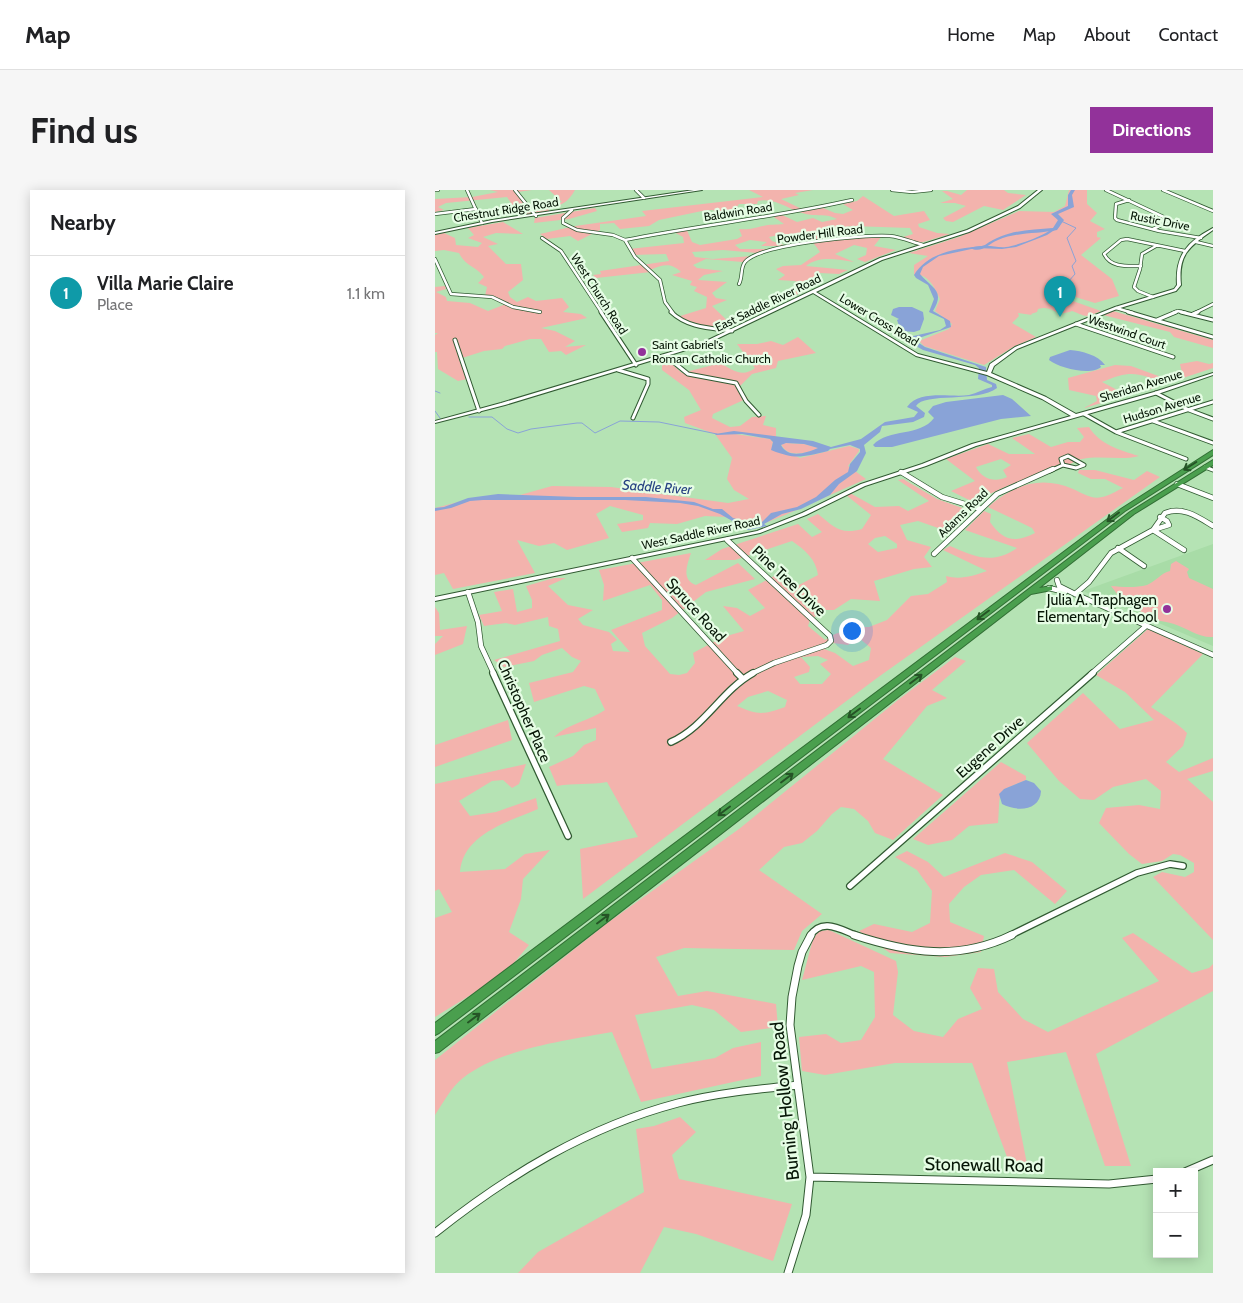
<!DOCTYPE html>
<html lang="en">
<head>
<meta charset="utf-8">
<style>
	body { margin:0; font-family:Cabin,sans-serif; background:#f6f6f6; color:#202124 }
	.controls { position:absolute; right:15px; bottom:15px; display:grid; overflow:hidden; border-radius:0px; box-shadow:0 2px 12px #0003 }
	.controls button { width:45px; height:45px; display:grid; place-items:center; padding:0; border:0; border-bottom:1px solid #e0e0e0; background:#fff; color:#202124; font:25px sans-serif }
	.you { position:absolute; left:416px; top:440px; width:18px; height:18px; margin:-12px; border:4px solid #fff; border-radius:50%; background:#1a73e8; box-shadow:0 0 0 8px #1a73e833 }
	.badge { display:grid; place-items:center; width:32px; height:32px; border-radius:50%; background:#92329a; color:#fff; font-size:16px; font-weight:700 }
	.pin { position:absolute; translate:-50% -41px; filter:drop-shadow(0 1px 2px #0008) }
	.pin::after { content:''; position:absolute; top:26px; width:18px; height:15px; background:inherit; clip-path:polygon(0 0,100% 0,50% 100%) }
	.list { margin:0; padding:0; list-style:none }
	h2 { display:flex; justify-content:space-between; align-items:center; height:65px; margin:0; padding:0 20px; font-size:21px }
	h2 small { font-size:16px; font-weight:400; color:#757577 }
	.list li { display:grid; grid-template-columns:32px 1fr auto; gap:15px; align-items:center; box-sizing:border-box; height:75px; padding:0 20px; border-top:1px solid #e0e0e0 }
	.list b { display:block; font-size:19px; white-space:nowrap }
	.list p { margin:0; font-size:16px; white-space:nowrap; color:#757577 }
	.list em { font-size:16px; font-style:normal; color:#757577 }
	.map { position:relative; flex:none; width:778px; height:1083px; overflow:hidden; border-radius:0px }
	header { display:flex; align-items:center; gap:30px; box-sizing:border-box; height:70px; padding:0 25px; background:#fff; border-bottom:1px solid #e0e0e0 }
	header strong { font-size:24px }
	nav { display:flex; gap:28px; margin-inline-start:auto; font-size:18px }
	.intro { display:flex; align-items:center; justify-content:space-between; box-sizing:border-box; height:120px; padding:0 30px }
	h1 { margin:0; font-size:35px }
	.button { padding:12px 22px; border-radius:0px; background:#92329a; color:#fff; font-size:18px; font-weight:700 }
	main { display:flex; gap:30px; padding:0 30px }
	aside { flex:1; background:#fff; border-radius:0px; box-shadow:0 2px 12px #0003 }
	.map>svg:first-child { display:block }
</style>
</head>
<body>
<header>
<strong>Map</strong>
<nav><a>Home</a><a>Map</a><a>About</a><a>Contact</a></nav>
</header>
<div class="intro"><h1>Find us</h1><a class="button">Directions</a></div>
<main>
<aside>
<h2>Nearby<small></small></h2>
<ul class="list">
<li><span class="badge" style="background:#0f9aa8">1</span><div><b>Villa Marie Claire</b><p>Place</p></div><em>1.1 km</em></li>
</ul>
</aside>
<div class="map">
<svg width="778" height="1083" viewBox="0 0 778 1083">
	<rect width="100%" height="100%" fill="#b5e3b4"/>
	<!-- built -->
	<path fill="#a8dca7" d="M778,354V456L648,401Z"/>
	<!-- green -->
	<path fill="#f3b3ad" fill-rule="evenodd" d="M55,0H97L82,2L94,16L127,12L114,0H140C133,12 127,16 113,18L115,22L92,25L78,23L84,20L81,15L66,16L76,13L72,7L11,13L3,17L9,20L0,22V9L37,7L63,2Z
		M314,0H378L360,3L364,5L346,9L371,21L388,18L400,23L408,24L418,20L408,14L422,11L428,6L459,26L489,21L495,30L483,34L484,37L502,43L515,44L485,53L468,47L478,44L475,38L417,36L385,41L382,44L392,51L447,46L439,56L461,60L430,72L422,69L431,65L432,58L419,55L400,64L419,72C403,70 385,65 371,76L413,80L404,84L385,83L376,91L384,94L355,108L346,104L360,102L366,94L360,91L343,90L350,85L341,79L348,76L366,75L385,62C373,41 355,43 334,47L337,51L352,56H326L332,52L315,50L300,55L305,59H338L322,63L288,60L257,62L260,67L278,69L317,66L308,72L271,69L258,75L262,78L288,81L269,85L263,90L292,92L277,103L281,108L292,110L277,116L298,136H270L242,127L271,118L272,107L259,101L262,97L255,95L257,91L237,85L246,82C235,72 228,75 215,80L216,82L161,88L158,85L166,84L165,81L234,71L231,64L197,65L194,59L249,53L248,47L237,41L251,38L257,52L265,55L302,49L307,46L304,39C314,40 319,38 328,36C334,34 342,35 349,34L336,25L345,24L362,32L378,28L387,32L402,29C391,23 383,27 371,24C355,21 341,7 323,11L322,14H304L301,18L289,23L277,20L267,21L224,30L214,36L185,39L179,33L165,34V40L143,51L135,46L112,49L105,44L140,36L211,26L207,21L328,7Z
		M532,0H569L573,3L591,5L568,20L549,16L518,32L511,31L508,28L531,16L520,13H505L518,9L507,1H512L526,5Z
		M634,0H652V14L662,23L655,31L670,39L662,42V47L666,48L646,65L677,89L684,106L660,113L624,102L618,104L666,121C649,128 653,127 637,121C619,128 618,114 603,119L602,122L596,124L597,125L583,123L584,126L577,133L601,147L578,157L549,175L489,156L484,151L514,139L517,134L500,121L505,109C500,98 493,83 479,85V75L493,66L474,63L524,47L584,21L619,22L630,16Z
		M160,18L162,21L134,29L99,33L100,28Z
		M68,32L88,44L61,43L48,47L63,54L53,56L71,74H86L88,90L73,102L75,107L82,112L93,107L101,111L127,108L134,117L128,122L146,124L152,128L106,138L120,141L140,151L130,157L151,155L131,165L126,161L114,162L106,149H95L70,156L67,159L49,161L24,169L32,189L23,191L3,179L2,162H0V145L3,143H0V97L10,96L11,99L1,102L11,107L12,111L35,113L53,121L71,114L50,106L52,97L43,93L49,87C40,75 32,78 24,63L9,60L0,61V45L9,43L20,48L21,55L43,57L47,53L33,48L39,45L33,38Z
		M678,121L778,150V158L739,147L735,142L668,125Z
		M363,147L381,163L343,171L341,178L317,184L303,198L313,208L278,224L277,228L295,237L305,236L317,227L331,226L328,235L341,238V248L303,242L300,244L335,249L338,252L337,256L365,268L414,256L424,259V261L413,276L431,289L350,325L320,337L291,327L270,326L242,334L215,333L213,338L187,342L182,334L208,330V325L175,316L161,324L174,348L132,360L119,353L104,356L82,350L100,383L18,399L9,383L0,385V318L35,309L85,305L117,296L176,297L293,313L314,309L299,300L292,289L297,268L280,244L250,233L249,227L266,220L254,200L227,180V170L231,169L247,183L286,173C296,180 308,188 320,178L302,154H322L336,151L348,155Z
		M762,171L774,174L778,173V178L730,194C703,182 695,180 667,192L690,204C700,199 710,192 722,197L649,218L662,211L661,206L634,200L633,188L680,175L696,176L737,191L748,187L745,174Z
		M654,237C665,255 685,260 704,266C686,271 666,265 647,269C642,270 638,273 633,275C601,287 567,294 540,313L516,301L540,291L511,269L553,254L574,264H600L577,248L594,244L616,257L633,252H645L649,247L642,238ZM566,269L576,275L568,280L572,287C560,293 547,289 541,277Z
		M351,253L369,254L384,258C372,263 353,269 346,254Z
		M644,280H660L699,290L712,281L725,287L442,488L148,709L145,659L203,647L172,592C155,595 139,593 122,596L114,577L138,566L149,555L161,550V538L119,547C132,534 154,531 170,520L160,499L149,496L99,512L94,493L138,482L146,471L137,467L127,458L107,465L99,471L69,477L59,470L125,451L123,439L114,436L113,427L80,435L71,433L49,436L44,425L67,421L59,402L78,399L82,422L97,418V410L91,396L119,388H131L113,396L133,415L158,420L143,429L148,435L174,442L182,450L176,454L178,461L195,462L176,440L227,420V410L215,395L168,411L169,395L164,380L256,363C252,375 246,390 261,395L303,373L320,389L271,402L237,428L207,443L210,456L235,484L244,485L252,483L260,473L258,463L288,447L309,441L288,416L302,418L315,426L330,418L313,400L343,384L360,397L383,385C381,369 370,360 357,351L300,370H270L287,359L363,334L377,347L387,342L372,329L383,324C399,337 405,345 427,339L436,325L411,305L415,303L440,317L464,316L473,321L494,311L463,290L468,289L502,309L536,321L520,337L506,339L483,331L465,335L472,350L496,357L489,367L497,377L479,379L439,391L445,411L416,409L399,420H390L375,430L373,436L390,450L400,444L421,437H434L452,430L476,406L493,404L512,392L511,386C525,390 538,386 552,381L508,360L515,356C540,367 558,375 582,358L530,340L549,321L556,324L555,332C568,351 580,353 600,343L597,338L553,317C579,295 605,285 638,299C647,303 657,310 667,307C674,306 681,301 688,298L670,289H656L643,283ZM450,346L462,354V358L443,362L433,354L440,348ZM424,448L436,458L434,470L418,476L400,463L389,459L398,453L413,455ZM383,466L393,470L385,474L396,484L387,494H365L359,487L374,482L375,477L366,467ZM333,501L352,510L350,517C328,525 323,525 302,516L313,507Z
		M741,371L754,379L752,382L754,388L778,399V447C764,448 752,438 739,434C727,430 715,431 704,424L706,421L687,410L676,396C687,397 701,398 712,395C720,392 726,383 735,381L736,374Z
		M0,417L4,423L5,440L32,436L28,454L0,465V454L8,446H0Z
		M713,439L768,464L716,517C729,526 741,532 752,543L748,556L731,572L744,582L778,568V581L752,589L778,612V750L718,687L727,682L750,687L759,682V673L745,665L738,664L727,671L707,674L694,664L664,633L671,618L704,615L725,619L726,601L711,589L678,597L659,610L645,609L624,591L592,553L648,503L685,539L719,530L690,502L661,485Z
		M520,467L531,471L497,500L512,508L492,516L448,569L508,605L458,650L440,643L433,631L419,619L406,617L397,624L382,641L367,653L349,657L324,680L387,724L367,741L359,760L249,758L221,767L243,806L272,801L341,814L343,837L306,842L279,820L257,815L200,825L217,879L280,868L298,858L326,852V886L206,912L177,842C133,850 64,859 28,888C17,896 8,913 0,925V870L171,734L304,639L463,510Z
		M73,530L77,550L0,577V555Z
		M566,572L591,586V590C559,603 566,600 563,633L534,636L517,650L493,655L478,649Z
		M91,574L84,594L77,598L68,590L57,591L24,611L35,626L61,622L101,608L103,619C73,632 28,644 25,682L70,679L90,664L115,660L88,689L86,709L74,742L94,755L77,775L42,801L0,827V728L17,722L4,699L0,701V594Z
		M472,661L493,672L509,687L570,663L597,672L632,701L620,714L579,680L546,685L529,697L514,714L515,732L549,746L546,762L510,767L455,763L424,741L439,734L477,742L495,733L497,701L482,680L460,667Z
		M394,740L461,771L463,782L458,825L479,841L508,847L523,829L547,819L535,798L543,778L559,779L563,802L588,829L613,842L724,791L687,748L698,743L757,783L774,778L778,774V801L661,864L696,976H670L631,862L572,872L592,974L575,975L537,873H460L390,885L367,881L364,847L391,844L406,853L426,850L440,827L439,782L426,776L367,790L378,749L384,741Z
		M245,927L261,942L237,965L244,989L357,1014L338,1071L261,1044L229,1037L205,1083H83L103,1062L209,1002L201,939L219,936Z"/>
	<!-- water -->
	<path fill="#89a3d7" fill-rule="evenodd" d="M618,24H623L622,27L627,30L624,37L612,45L581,57L567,59L541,58L504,66L488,77L485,84C496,98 511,100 498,121L515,131L516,137L484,148L481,151L490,157L551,177L552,190L561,194L562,198C543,213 489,202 481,216L490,223L489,227L478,232L447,236L445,242L429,255L431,263L422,281L404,294L395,305L366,319L347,324L329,334L332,336L313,340L285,324L263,316L245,313L190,310H48L35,311L16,318L0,321V318L9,317L33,308L63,304L142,307H211L259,312L278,319H287L298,328L320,335L325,334L336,323L362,317L381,307L400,290L413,282L415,274L425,262V259L415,255L395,259L393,261C367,267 361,270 336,260L338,252L335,249L307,244L281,245L280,244L299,241L378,251L396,257L426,249L450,232L479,227L483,222L472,217C485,199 516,208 534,205C542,203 549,199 557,197V195L543,189L544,178L540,175L488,160L472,151L474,147L505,140L511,136L509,129L494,122L499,109L493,95L481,88L479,85C493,62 523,58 548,56C556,55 563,58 571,57C584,55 620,43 624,31ZM351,253L369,254L383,258C372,263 353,269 346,255Z
		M464,117H477L488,122L489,129L485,140L479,142L466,141L462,130L464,129L456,125L458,119Z
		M635,160C647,161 663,165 670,175H665L666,177C656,186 624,178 614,170L615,167Z
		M568,205L577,209L596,226L566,229L457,257H440L438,255C454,238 485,247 499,228L493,222L498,216L511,212Z
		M591,590L599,593L606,601C605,621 582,622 567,614L564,604L569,599Z"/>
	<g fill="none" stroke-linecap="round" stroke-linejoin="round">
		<!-- stream -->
		<path stroke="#89a3d7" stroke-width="1" d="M621,119L630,113L616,99L633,92L640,84L637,76L641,71L632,48L641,38L626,31
			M0,201L5,203
			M0,221L5,228
			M34,227H57L72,239L83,243L96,239L142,233H147L160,243L185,231L224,232L282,244"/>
		<!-- river -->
		<path fill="#89a3d7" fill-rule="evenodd" d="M636,0H640L637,5L639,17L623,24L629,30L622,40C603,44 581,42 563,50C553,54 547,64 535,58C539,56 546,57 550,55C571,40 594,40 618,38L623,30L616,24L633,16V5Z"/>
		<defs>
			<path id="street-far4" d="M0,0H3
				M32,0L47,33
				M80,0L101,26
				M201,0L209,8
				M457,0L477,2L496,0
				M671,0L733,29L731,33L718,39
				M728,0L778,21
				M694,10L681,14L680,28L682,30L724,41L766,48
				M137,20L128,28V33L142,40L178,45L190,50L200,67L225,90L230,112L238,123
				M0,24L41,19
				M107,48L126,61L167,123
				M190,50C265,35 342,27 417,10
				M761,52L778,56
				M0,69L16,104L57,107L78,117L105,122
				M706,76C692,76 676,78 669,64L686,50L692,49L750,61
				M304,94C308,87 305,78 310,72C325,54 430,44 455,46C466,47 477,52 488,55
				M718,107L703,101L699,97L705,79L707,64L721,56
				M681,118L698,123
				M738,123L743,121L751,123
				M760,123L778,114"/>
			<path id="street-far3" d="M166,122L201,175
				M236,122C253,138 275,138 297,141
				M693,122L778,147
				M746,122L778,130
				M758,124L763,122
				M722,130L741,122
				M641,134L738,167
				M20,150L44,221
				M231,166L253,184L301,193L311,211L324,225
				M183,180L213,189V194L198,228
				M721,203L754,220L778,229
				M649,224L681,242L751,269
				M718,231L778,253
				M681,242L778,212
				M633,266L649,275L641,278L628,275L626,269Z
				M770,277L778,280
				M615,281L628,275"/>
			<path id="street-far2" d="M466,282L507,307L546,319
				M742,294L778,308
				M292,350L395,446L396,451L392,455L339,473L316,484
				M683,358L709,376
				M749,360L718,340L730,323C748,316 763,327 778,336
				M499,364L562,304L618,279
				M197,368L303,484
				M622,390L624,396L640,404L778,465
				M614,398L630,402
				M33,402L43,432L46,456L59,484
				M640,404L654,392L676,363L718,340L734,335L732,331L725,327
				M656,484L711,436"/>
			<path id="street-far1" d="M58,483L133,646
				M302,483L308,489
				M236,552C270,537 286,501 318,483
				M415,696L658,483
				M375,746C387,727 406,740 423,746
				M574,746L702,683L735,674L748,676"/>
			<path id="street" d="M419,745C474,763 523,771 577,745
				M750,982L778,970
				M375,987L674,994L722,989
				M0,1043C73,985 152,937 243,913C282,903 323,899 363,895
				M353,1083L371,1025L375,987L355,835L357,807L363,776L367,762L376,745"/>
			<path id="secondary" d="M259,0H267L57,32L0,44V42L57,30Z
				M603,0H607L585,18L534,42L447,70L381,102L483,164L552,182L555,174L580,157L680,117L739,99L742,95C740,65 752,52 778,38V40C754,57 743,64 746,95L741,101L682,119L582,159L559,176L556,183L611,207L641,224L719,202L778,183V185L723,204L541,256L491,276L430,296L371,325L325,343L0,411V407L322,341L367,323L426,294L487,274L537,254L636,226L607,209L552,185L481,166L378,103L271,154L70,215L0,233V231L66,213L269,152L445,68L532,40L583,16Z"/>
			<path id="highway" d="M778,260V265L690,321L4,843L0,845V833L686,319Z
				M778,270V275L699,324L604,398L617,396V400L596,404L4,862L0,863V851L695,322Z"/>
		</defs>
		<!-- street-far4 casing -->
		<use href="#street-far4" stroke="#315a32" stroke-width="4"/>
		<!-- street-far3 casing -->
		<use href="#street-far3" stroke="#315a32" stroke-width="5"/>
		<!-- street-far2 casing -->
		<use href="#street-far2" stroke="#315a32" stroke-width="6"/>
		<!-- street-far1 casing -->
		<use href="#street-far1" stroke="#315a32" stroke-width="8"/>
		<!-- street casing -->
		<use href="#street" stroke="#315a32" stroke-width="9"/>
		<!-- secondary casing -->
		<use href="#secondary" stroke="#315a32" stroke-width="2"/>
		<!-- highway casing -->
		<use href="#highway" stroke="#326f35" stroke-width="2"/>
		<!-- street-far4 -->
		<use href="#street-far4" stroke="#fff" stroke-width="2.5"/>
		<!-- street-far3 -->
		<use href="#street-far3" stroke="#fff" stroke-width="3"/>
		<!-- street-far2 -->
		<use href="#street-far2" stroke="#fff" stroke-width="4.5"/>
		<!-- street-far1 -->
		<use href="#street-far1" stroke="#fff" stroke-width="5.5"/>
		<!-- street -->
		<use href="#street" stroke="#fff" stroke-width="7"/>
		<!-- secondary -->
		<use href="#secondary" fill="#fff" fill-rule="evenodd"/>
		<!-- highway -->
		<use href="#highway" fill="#4a9f4e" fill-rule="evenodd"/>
	</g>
	<!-- one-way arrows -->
	<defs><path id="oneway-shaft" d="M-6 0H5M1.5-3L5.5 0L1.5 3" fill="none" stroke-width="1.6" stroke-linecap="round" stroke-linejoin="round" transform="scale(1.25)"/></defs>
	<g stroke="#255426">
		<use href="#oneway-shaft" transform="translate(755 276) rotate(148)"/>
		<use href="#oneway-shaft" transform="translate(678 327) rotate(143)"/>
		<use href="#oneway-shaft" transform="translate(548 425) rotate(143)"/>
		<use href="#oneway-shaft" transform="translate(481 489) rotate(-37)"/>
		<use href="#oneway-shaft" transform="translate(419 523) rotate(143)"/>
		<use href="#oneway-shaft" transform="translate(352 588) rotate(-37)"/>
		<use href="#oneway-shaft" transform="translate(289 621) rotate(143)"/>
		<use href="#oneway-shaft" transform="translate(168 729) rotate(-37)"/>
		<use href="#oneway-shaft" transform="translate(39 828) rotate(-37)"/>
	</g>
	<!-- markers -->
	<g fill="#92329a" stroke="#e6fde5" stroke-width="2">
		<circle cx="207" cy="162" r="5"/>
		<circle cx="732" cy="419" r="5"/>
	</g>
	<g text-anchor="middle" stroke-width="4.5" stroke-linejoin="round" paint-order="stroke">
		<!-- far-street labels -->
		<g font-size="12" fill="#061606" stroke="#e6fde5">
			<text transform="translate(71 20) rotate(-9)" y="4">Chestnut Ridge Road</text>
			<text transform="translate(303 22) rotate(-9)" y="4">Baldwin Road</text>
			<text transform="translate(725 31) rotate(11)" y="4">Rustic Drive</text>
			<text transform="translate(385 44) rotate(-7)" y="4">Powder Hill Road</text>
			<text transform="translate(164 104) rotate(57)" y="4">West Church Road</text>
			<text transform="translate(333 113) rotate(-26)" y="4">East Saddle River Road</text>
			<text transform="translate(444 130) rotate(31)" y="4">Lower Cross Road</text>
			<text transform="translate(692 142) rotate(19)" y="4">Westwind Court</text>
			<text transform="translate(706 196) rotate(-17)" y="4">Sheridan Avenue</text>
			<text transform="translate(727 218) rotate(-17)" y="4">Hudson Avenue</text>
			<text transform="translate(528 323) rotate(-44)" y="4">Adams Road</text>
			<text transform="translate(266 343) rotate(-12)" y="4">West Saddle River Road</text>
		</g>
		<!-- far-poi labels -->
		<g font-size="12" fill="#061606" stroke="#e6fde5" text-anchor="start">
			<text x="217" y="159">Saint Gabriel's<tspan x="217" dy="14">Roman Catholic Church</tspan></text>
		</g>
		<!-- far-water labels -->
		<g font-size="14" font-style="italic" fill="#284383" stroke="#e6fde5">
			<text transform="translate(222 297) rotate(4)" y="5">Saddle River</text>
		</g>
		<!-- street labels -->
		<g font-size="15" fill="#061606" stroke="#e6fde5">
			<text transform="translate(354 391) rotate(43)" y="5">Pine Tree Drive</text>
			<text transform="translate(261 420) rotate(48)" y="5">Spruce Road</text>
			<text transform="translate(89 521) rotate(66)" y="5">Christopher Place</text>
			<text transform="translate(555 557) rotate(-42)" y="5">Eugene Drive</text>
		</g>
		<!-- poi labels -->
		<g font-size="15" fill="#061606" stroke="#e6fde5" text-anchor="end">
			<text x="722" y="415">Julia A. Traphagen<tspan x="722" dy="17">Elementary School</tspan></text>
		</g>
		<!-- near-street labels -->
		<g font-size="18" fill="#061606" stroke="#e6fde5">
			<text transform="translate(350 911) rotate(-96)" y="6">Burning Hollow Road</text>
			<text transform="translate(549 975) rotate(1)" y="6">Stonewall Road</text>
		</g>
	</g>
</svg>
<div class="controls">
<button>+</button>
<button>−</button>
</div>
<div class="you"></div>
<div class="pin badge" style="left:625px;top:127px;background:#0f9aa8">1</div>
</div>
</main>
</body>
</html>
